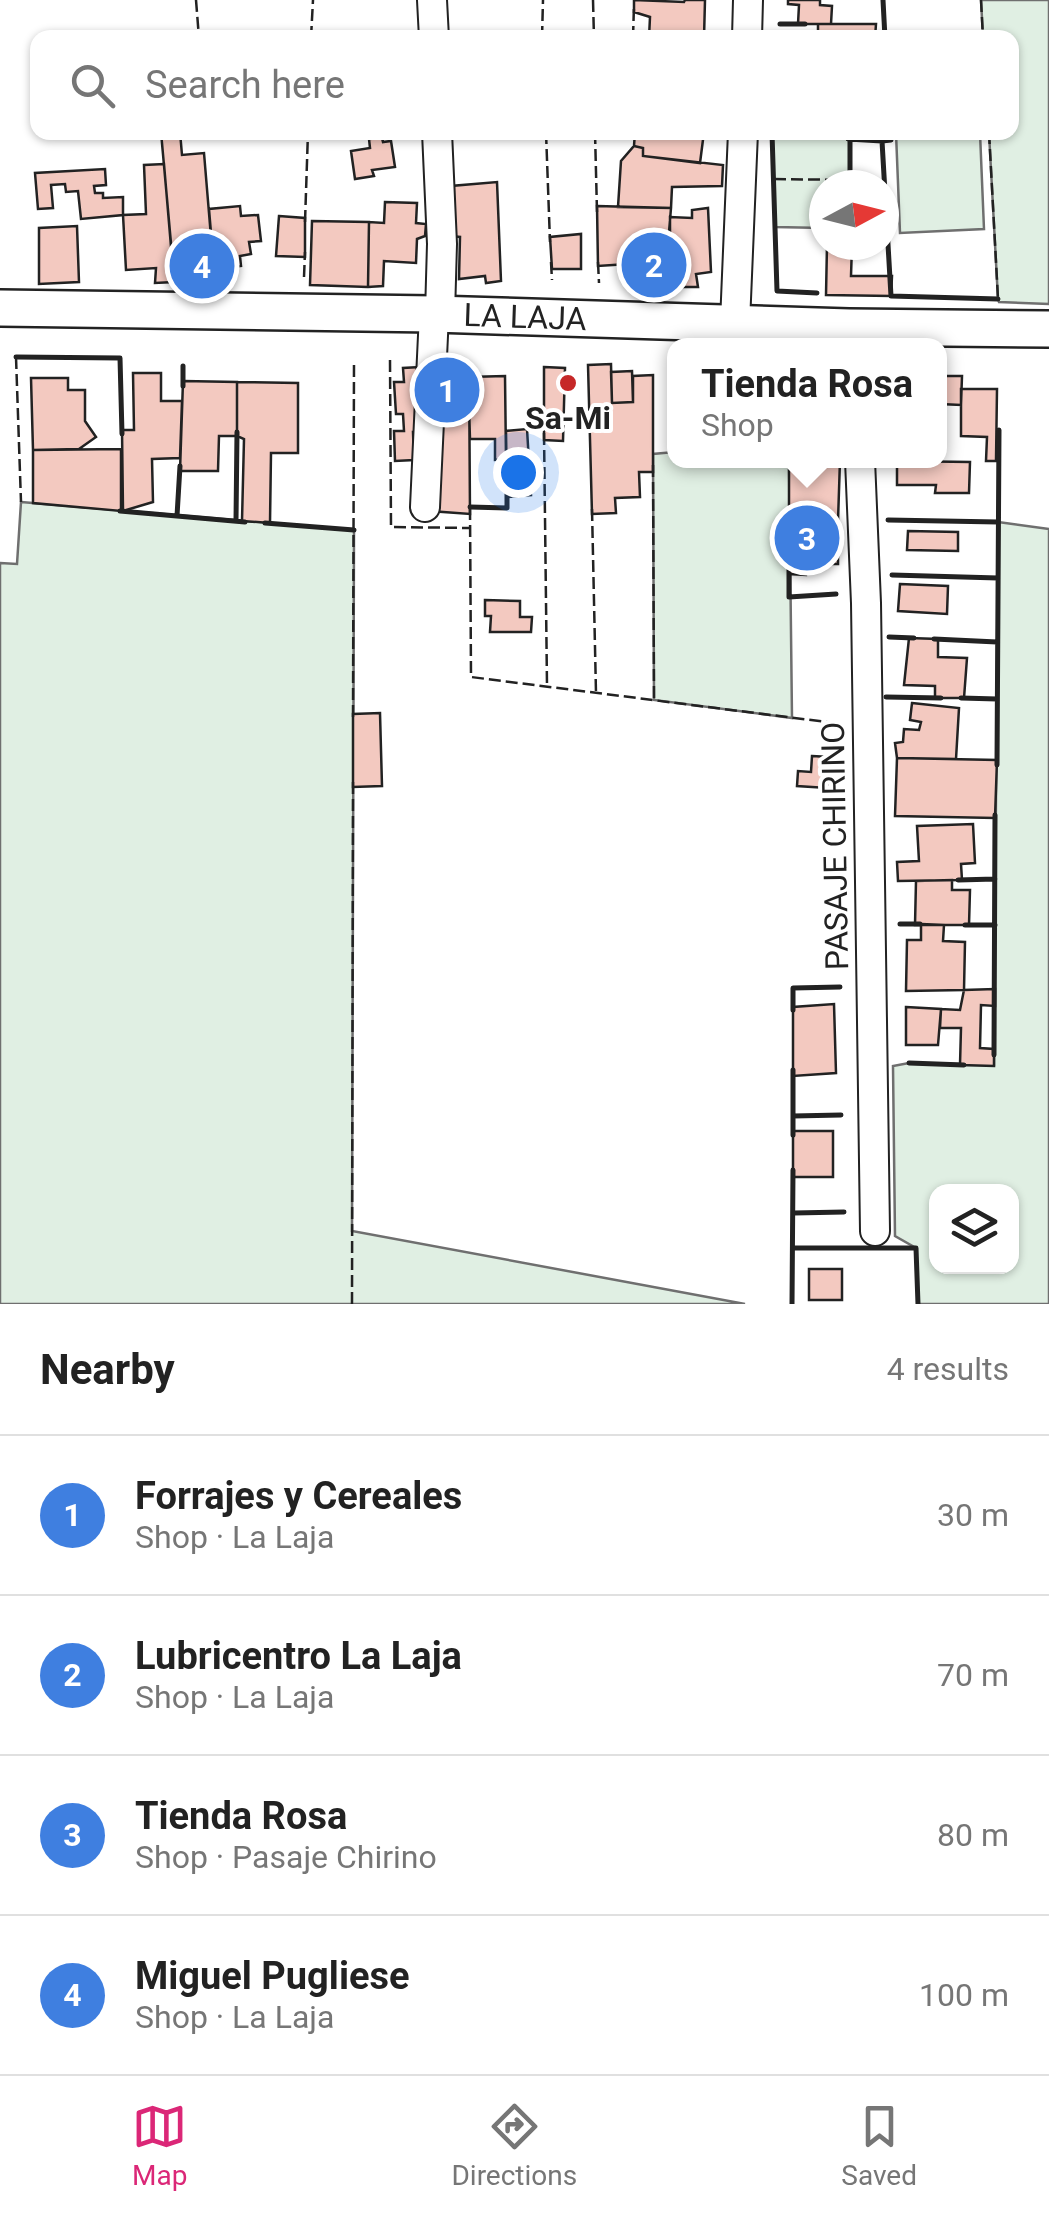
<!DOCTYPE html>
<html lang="en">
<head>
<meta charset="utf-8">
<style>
	body { margin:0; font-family:Roboto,sans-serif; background:#f2f2f2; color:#222 }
	.controls { position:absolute; right:30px; bottom:30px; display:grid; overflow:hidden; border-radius:20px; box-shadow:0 2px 8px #0004 }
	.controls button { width:90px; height:90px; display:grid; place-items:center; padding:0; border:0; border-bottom:2px solid #e0e0e0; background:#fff; color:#222; font:50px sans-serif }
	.compass { position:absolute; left:809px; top:170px; width:90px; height:90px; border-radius:50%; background:#fff; box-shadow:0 2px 8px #0004; rotate:83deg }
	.you { position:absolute; left:518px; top:472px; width:35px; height:35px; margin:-25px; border:8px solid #fff; border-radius:50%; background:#1a73e8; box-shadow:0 0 0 15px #1a73e833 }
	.badge { display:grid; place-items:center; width:65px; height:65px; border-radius:50%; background:#db2777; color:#fff; font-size:32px; font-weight:700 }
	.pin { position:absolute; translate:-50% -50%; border:5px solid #fff; box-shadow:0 2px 10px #0006 }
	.popup { position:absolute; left:667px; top:338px; width:280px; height:130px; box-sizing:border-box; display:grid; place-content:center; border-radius:20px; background:#fff; filter:drop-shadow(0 2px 8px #0005); font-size:32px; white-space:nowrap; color:#767676 }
	.popup b { font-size:38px; color:#222 }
	.popup::after { content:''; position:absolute; left:50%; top:100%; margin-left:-20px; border:20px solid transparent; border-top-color:#fff }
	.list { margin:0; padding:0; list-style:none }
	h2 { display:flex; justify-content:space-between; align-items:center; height:130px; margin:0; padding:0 40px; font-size:42px }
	h2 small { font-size:32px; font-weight:400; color:#767676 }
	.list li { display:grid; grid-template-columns:65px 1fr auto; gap:30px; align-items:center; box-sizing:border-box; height:160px; padding:0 40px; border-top:2px solid #e0e0e0 }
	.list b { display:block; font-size:38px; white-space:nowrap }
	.list p { margin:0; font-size:32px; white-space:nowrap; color:#767676 }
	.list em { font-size:32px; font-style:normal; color:#767676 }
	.icon { flex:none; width:55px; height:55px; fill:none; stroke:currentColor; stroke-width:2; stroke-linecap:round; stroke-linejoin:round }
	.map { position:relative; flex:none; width:1049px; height:1304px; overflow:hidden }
	.search { position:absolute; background:#fff; box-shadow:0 2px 8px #0004; left:30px; right:30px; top:30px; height:110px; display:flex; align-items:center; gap:25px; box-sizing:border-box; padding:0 35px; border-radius:20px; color:#767676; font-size:38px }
	.sheet { height:770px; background:#fff }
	nav { display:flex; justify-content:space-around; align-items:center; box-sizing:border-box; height:140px; border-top:2px solid #e0e0e0; background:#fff; font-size:28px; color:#767676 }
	nav a { display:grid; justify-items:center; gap:5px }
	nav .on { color:#db2777 }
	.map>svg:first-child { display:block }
</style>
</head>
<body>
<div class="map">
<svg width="1049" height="1304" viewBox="0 0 1049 1304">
	<rect width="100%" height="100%" fill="#fff"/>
	<!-- green -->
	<path fill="#e0efe3" stroke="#6f6f6f" stroke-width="2.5" fill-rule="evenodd" d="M981,0H1049V304L999,302L998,299L989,133L1012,132V38L983,37Z
		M772,133L850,139V179L866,180V185H824V228L775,227Z
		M896,133H980L984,229L900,233Z
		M674,452V460L789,461L792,718L654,700L653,454Z
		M21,502L354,530L352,1231L745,1304H0V563L17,564Z
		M998,522L1049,529V1304H918L916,1248L895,1236L893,1066L909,1063L994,1065ZM936,1192H1012V1266H936Z"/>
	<!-- building -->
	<path fill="#f3c9c0" stroke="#222" stroke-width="2.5" d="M634,0L684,2L685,0H705L704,38H649L650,17L634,12Z
		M788,0H820V5L832,6L831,24H798L799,5L788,4Z
		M818,24H876L875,38H818Z
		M161,132H180L182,155L204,153L215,285L175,288Z
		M635,132H704L700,163L643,156V148L634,146Z
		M772,132H854V139Z
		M382,138L383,142L391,141L395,167L372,170L374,176L355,179L351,151L370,148L369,139Z
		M634,146L643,148V156L723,165L722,186L672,187L671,208L618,207L621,161Z
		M164,164L174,282L155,283L156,268L126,270L123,215L146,214L144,165Z
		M105,169L106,185L94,186L95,193H103V198L123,197V215L81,219L78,191L66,192L65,184L51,185L53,208L38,209L35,173Z
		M497,182L501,281L486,283L485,276L459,279L460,237L449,236L451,186Z
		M385,202L417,203L416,223L426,224L425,236L417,239L416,263L384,261L383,286L368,287L369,222L384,223Z
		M240,206L241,216L258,215L261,241L249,242L251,254L240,256L241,266L214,269L209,209Z
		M597,206L671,208L668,244L629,243L628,264L598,266Z
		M708,208L711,272L696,274L698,287H670V217L692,218V210Z
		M279,216L305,218V257L276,256Z
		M312,221L369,222L368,287L310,285Z
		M77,226L79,282L39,284V228Z
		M581,234V269H552L550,237Z
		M635,244H658L660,285H635Z
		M827,245H852L851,276H892L891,296L826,295Z
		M469,363L470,514L430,511L436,364Z
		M611,364L612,403L633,402V376L653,375V472H639L640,497L615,498L616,513L592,514L588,365Z
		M420,367L423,432H413L414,460L395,461L394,431H404L403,414H396L394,382H404L403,368Z
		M544,367L565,368L563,441L544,440Z
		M632,371L633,402L612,403L611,372Z
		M133,373H161V401H182L180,458L152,459L153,502L123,511L122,430H134Z
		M505,376L506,459L495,460V439H470L468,377Z
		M940,376H962L961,405L940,404Z
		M31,378H68V390H85V421L96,437L79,449L33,450Z
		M183,381L237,382V436H219L218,471H180Z
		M237,382L298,383V453H271L270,523L242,521L244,439L237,436Z
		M961,389H997L996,461H986L987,437L961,436Z
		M527,429L531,495L507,497L506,431Z
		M121,449V511L33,503V450Z
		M807,460H840L838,521H789V465H807Z
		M897,461L970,462L969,493H935L936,485H897Z
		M789,521H838V564H807L806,575L789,574Z
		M908,531L958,532V551L907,550Z
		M900,584L948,586L947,614L898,611Z
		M485,600L520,601V617H532L531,632H490L491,616H485Z
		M909,638L938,639V657L967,658L964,698H935V686L904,685Z
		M912,703L959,708L956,759L897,758L895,743L903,742L904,729L919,730L921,722L910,720Z
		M380,713L382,786L353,787V714Z
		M812,756L829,757L827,788L797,786L798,771L811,772Z
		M897,758L997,760L995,818L895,816Z
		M973,824L975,863L961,864L962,880L898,881L897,862L919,861L917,826Z
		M952,880V890H970L969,925H915L916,881Z
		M921,924L944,925L943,941L965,942L964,990L906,991L907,940H921Z
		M995,989V1006L981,1005L980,1048L994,1049V1066L960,1065L961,1028H940L941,1009L960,1010L964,990Z
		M834,1004L836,1073L793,1076V1007Z
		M906,1007L941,1009L938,1045H906Z
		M793,1131H833V1177H793Z
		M809,1269H842V1300H809Z"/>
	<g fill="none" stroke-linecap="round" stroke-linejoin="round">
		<defs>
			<path id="minor" d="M432,0L434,38
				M747,38L748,0
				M437,132L442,244L440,314
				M735,323L743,132
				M860,460L866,603L875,1231
				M425,507L434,314"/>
			<path id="major" d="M0,308L434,314L849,327L1049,329"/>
		</defs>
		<!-- minor casing -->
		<use href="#minor" stroke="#222" stroke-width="32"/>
		<!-- major casing -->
		<use href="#major" stroke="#222" stroke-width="40"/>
		<!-- minor -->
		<use href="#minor" stroke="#fff" stroke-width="28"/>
		<!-- major -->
		<use href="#major" stroke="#fff" stroke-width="35"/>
		<!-- fence -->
		<path stroke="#222" stroke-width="2.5" stroke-dasharray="12 5" stroke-linecap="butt" d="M196,0L199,38
			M593,0L594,38
			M981,0L983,38
			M311,38L313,0
			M542,38L543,0
			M633,38L634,5
			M546,132L550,242
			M595,132L597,212
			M989,132L998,299
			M774,179L850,180
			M305,222L308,132
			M551,262L552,280
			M598,262L599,283
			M304,277L305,252
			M16,357L21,502
			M390,360L391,527L470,528
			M544,433L547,686
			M653,465L654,700
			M470,508L471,677L842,724
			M592,509L596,693
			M353,717L354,362
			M352,1304L353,782"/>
		<!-- wall -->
		<path stroke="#222" stroke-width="5" d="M883,0L885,38
			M780,24H805
			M891,132V140L882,141L891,296L998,299
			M779,133H772L777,291L817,293
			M848,139L882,141
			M850,180V139
			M16,357L120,358L122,434
			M183,386V366
			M470,507L507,508V493
			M120,511L245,522
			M177,516L180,466
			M888,520L998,522
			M236,521L237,432
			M265,523L354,530
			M789,570V597L836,594
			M892,575L998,578
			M889,637L914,638
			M934,639L997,642
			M886,697L941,698
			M961,698L997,699
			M997,765L999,430
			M958,880L995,879
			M900,924H920
			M965,925H995
			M793,1010V988L840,987
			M994,1055L995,815
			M909,1063L964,1065
			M793,1070V1135
			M793,1116L841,1115
			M794,1213L844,1212
			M794,1248H916L918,1304
			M792,1304L793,1170"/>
	</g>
	<!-- markers -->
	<circle fill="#c62828" stroke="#fff" stroke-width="4" cx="568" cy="383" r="10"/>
	<g text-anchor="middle" stroke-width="8" stroke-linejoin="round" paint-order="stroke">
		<!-- street labels -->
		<g font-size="32" fill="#222" stroke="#fff">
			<text transform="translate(525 317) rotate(2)" y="11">LA LAJA</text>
			<text transform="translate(835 846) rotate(-91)" y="11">PASAJE CHIRINO</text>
		</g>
		<!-- poi labels -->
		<g font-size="32" font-weight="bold" fill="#222" stroke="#fff">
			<text x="568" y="429">Sa-Mi</text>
		</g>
	</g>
</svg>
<div class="controls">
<button><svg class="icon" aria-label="layers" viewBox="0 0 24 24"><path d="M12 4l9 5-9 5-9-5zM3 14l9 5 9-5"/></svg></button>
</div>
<svg class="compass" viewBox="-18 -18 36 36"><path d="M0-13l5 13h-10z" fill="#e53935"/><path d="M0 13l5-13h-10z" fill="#767676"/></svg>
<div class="you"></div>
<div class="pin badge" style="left:447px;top:390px;background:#3f7fe0">1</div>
<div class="pin badge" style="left:654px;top:265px;background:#3f7fe0">2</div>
<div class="pin badge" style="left:807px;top:538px;background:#3f7fe0">3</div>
<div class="popup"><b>Tienda Rosa</b>Shop</div>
<div class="pin badge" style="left:202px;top:266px;background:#3f7fe0">4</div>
<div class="search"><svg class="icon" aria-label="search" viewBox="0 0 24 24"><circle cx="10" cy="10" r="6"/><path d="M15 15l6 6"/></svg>Search here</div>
</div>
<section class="sheet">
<h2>Nearby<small>4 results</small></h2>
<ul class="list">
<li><span class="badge" style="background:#3f7fe0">1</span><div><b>Forrajes y Cereales</b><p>Shop · La Laja</p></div><em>30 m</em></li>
<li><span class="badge" style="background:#3f7fe0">2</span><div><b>Lubricentro La Laja</b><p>Shop · La Laja</p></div><em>70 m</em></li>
<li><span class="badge" style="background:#3f7fe0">3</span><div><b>Tienda Rosa</b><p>Shop · Pasaje Chirino</p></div><em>80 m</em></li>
<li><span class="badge" style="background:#3f7fe0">4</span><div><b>Miguel Pugliese</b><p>Shop · La Laja</p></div><em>100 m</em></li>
</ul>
</section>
<nav>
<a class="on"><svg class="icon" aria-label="map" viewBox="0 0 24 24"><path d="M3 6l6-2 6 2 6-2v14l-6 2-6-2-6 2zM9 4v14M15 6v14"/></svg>Map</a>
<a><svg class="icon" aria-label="directions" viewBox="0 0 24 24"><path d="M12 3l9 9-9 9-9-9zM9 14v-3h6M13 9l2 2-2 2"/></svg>Directions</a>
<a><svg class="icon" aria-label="saved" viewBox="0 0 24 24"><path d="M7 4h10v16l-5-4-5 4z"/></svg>Saved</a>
</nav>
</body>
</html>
